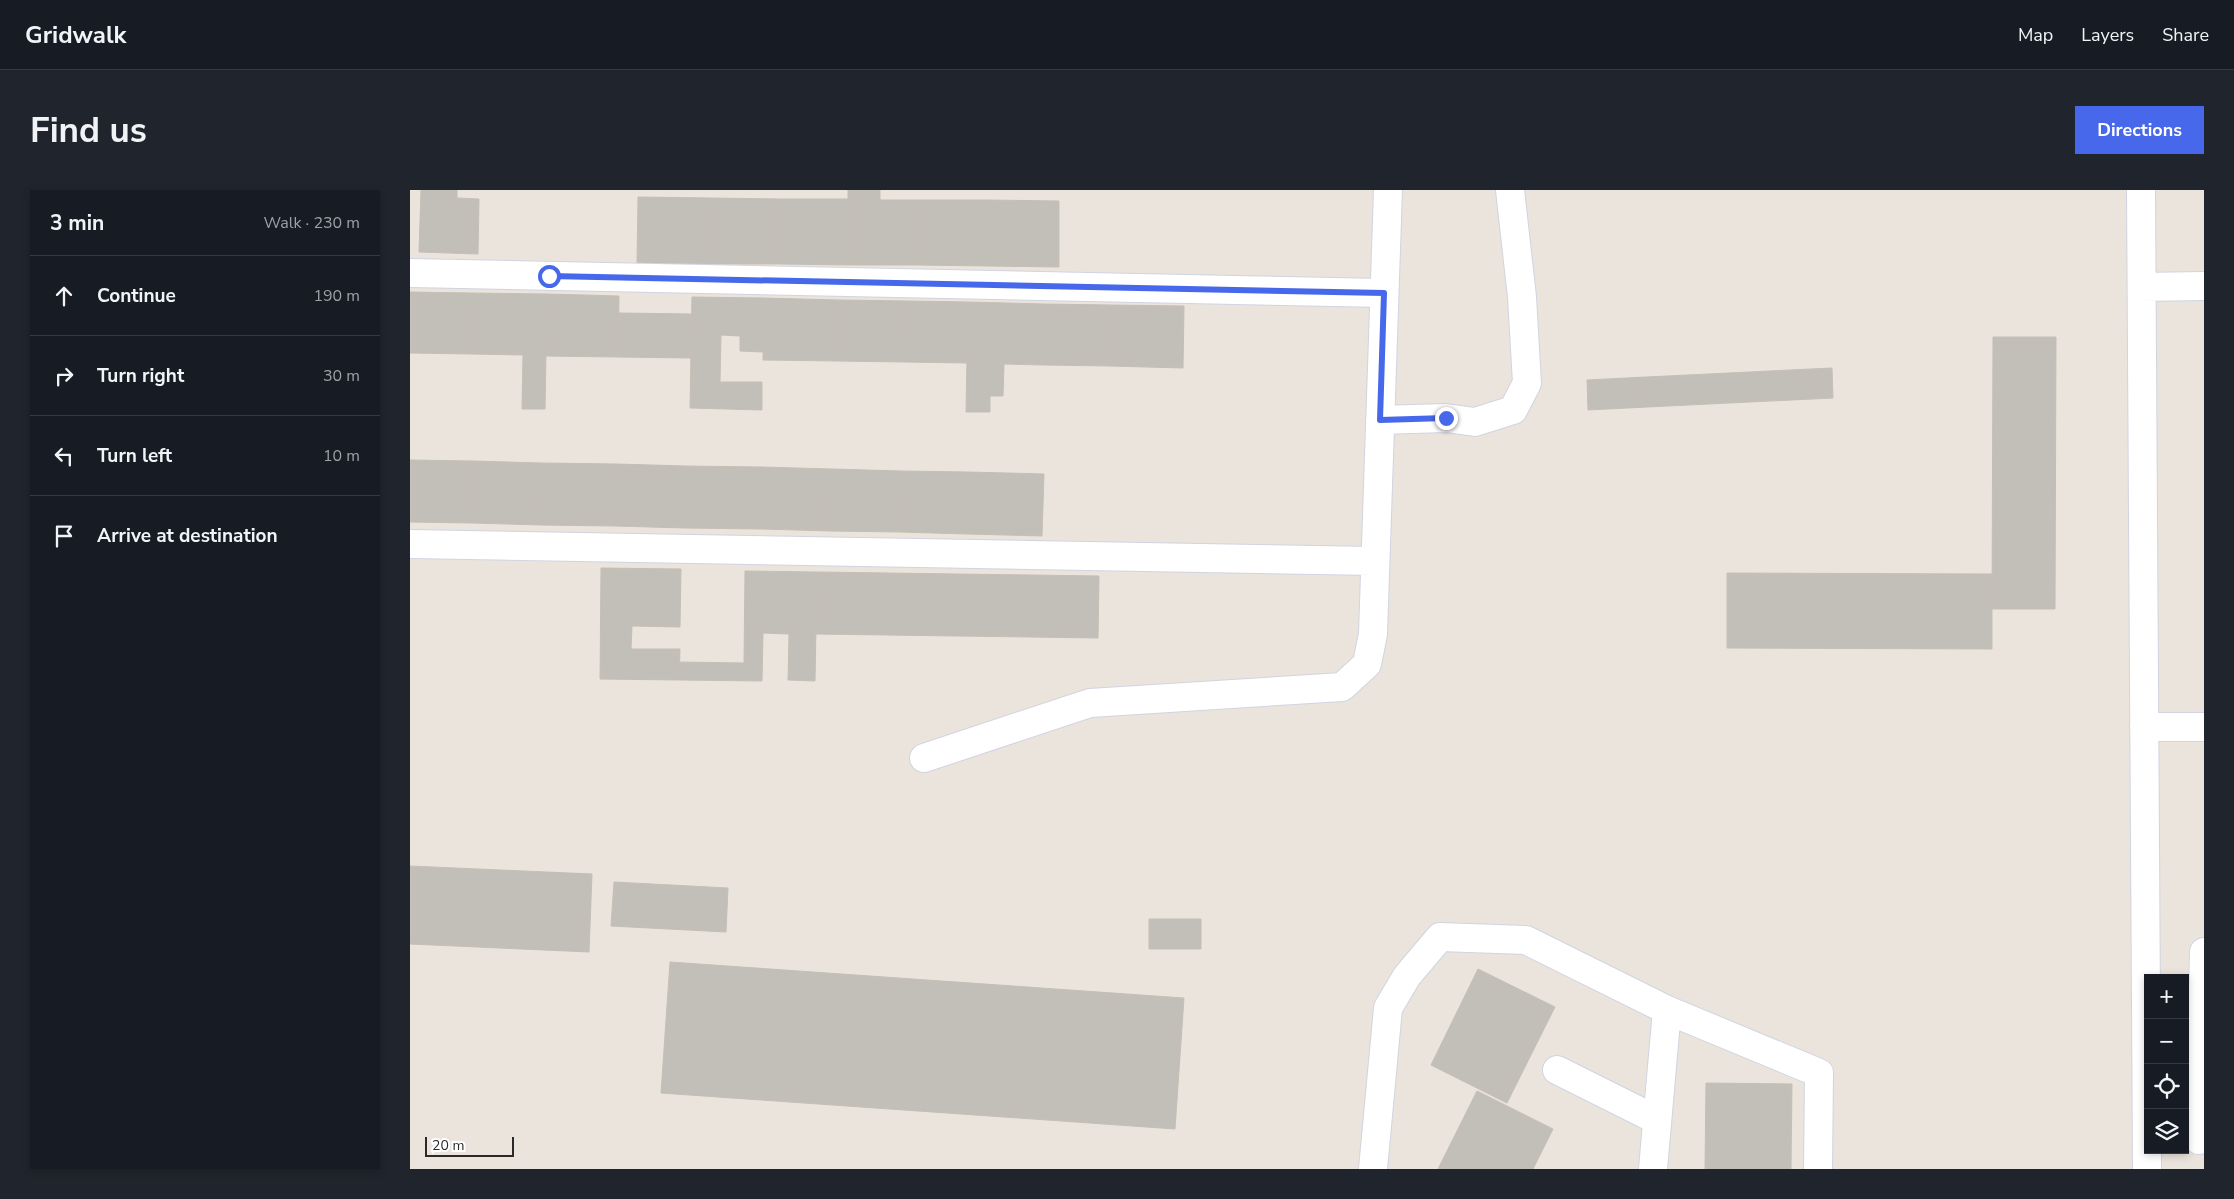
<!DOCTYPE html>
<html lang="en">
<head>
<meta charset="utf-8">
<style>
	body { margin:0; font-family:"Nunito Sans",sans-serif; background:#20242c; color:#f1f3f6 }
	.controls { position:absolute; right:15px; bottom:15px; display:grid; overflow:hidden; border-radius:0px; box-shadow:0 2px 8px #0003 }
	.controls button { width:45px; height:45px; display:grid; place-items:center; padding:0; border:0; border-bottom:1px solid #363941; background:#171b24; color:#f1f3f6; font:25px sans-serif }
	.scale { position:absolute; left:15px; bottom:12px; width:89px; box-sizing:border-box; padding-left:5px; border:2px solid #292929; border-top:0; font-size:14px; line-height:18px; white-space:nowrap; color:#292929; -webkit-text-stroke:4px #fff; paint-order:stroke }
	.stop { position:absolute; width:15px; height:15px; margin:-11px; border:4px solid #4868eb; border-radius:50%; background:#fff }
	.stop.end { background:#4868eb; border-color:#fff; box-shadow:0 1px 5px #0008 }
	.list { margin:0; padding:0; list-style:none }
	h2 { display:flex; justify-content:space-between; align-items:center; height:65px; margin:0; padding:0 20px; font-size:21px }
	h2 small { font-size:16px; font-weight:400; color:#9ea1a6 }
	.list li { display:grid; grid-template-columns:32px 1fr auto; gap:15px; align-items:center; box-sizing:border-box; height:80px; padding:0 20px; border-top:1px solid #363941 }
	.list b { display:block; font-size:19px; white-space:nowrap }
	.list em { font-size:16px; font-style:normal; color:#9ea1a6 }
	.icon { flex:none; width:28px; height:28px; fill:none; stroke:currentColor; stroke-width:2; stroke-linecap:round; stroke-linejoin:round }
	.map { position:relative; flex:none; width:1794px; height:979px; overflow:hidden; border-radius:0px }
	header { display:flex; align-items:center; gap:30px; box-sizing:border-box; height:70px; padding:0 25px; background:#171b24; border-bottom:1px solid #363941 }
	header strong { font-size:24px }
	nav { display:flex; gap:28px; margin-inline-start:auto; font-size:18px }
	.intro { display:flex; align-items:center; justify-content:space-between; box-sizing:border-box; height:120px; padding:0 30px }
	h1 { margin:0; font-size:35px }
	.button { padding:12px 22px; border-radius:0px; background:#4868eb; color:#fff; font-size:18px; font-weight:700 }
	main { display:flex; gap:30px; padding:0 30px }
	aside { flex:1; background:#171b24; border-radius:0px; box-shadow:0 2px 8px #0003 }
	.map>svg:first-child { display:block }
</style>
</head>
<body>
<header>
<strong>Gridwalk</strong>
<nav><a>Map</a><a>Layers</a><a>Share</a></nav>
</header>
<div class="intro"><h1>Find us</h1><a class="button">Directions</a></div>
<main>
<aside>
<h2>3 min<small>Walk · 230 m</small></h2>
<ul class="list">
<li><svg class="icon" aria-label="ahead" viewBox="0 0 24 24"><path d="M12 20V5M6 11l6-6 6 6"/></svg><div><b>Continue</b></div><em>190 m</em></li>
<li><svg class="icon" aria-label="right" viewBox="0 0 24 24"><path d="M7 20v-9h11M14 6l5 5-5 5"/></svg><div><b>Turn right</b></div><em>30 m</em></li>
<li><svg class="icon" aria-label="left" viewBox="0 0 24 24"><path d="M17 20v-9H6M10 6l-5 5 5 5"/></svg><div><b>Turn left</b></div><em>10 m</em></li>
<li><svg class="icon" aria-label="arrive" viewBox="0 0 24 24"><path d="M6 21V4h12l-3 4 3 4H6"/></svg><div><b>Arrive at destination</b></div></li>
</ul>
</aside>
<div class="map">
<svg width="1794" height="979" viewBox="0 0 1794 979">
	<rect width="100%" height="100%" fill="#eae4dc"/>
	<!-- building -->
	<path fill="#c2beb8" stroke="#c5bfb6" d="M11,0H47V8L69,9L68,64L9,62Z
		M438,0H470V10H509V75H438Z
		M228,7L301,8V74L227,73Z
		M301,8L371,9L370,74H301Z
		M371,9H438V75L370,74Z
		M509,10H578L577,76L509,75Z
		M578,10L649,11V77L577,76Z
		M0,102L61,103L60,164L0,163Z
		M61,103L137,104L135,219H112L113,165L60,164Z
		M137,104L209,106L208,167L136,166Z
		M282,107L354,108L353,162L330,161V146L311,145L310,192H352V220L280,218Z
		M354,108L429,110L428,171L353,170Z
		M429,110L497,111L495,172L428,171Z
		M497,111L558,112L557,173L495,172Z
		M558,112L634,114L633,175L594,174L593,206H580V222H556Z
		M634,114L701,115L700,176L633,175Z
		M701,115L774,116L773,178L700,176Z
		M209,123L282,124L281,168L208,167Z
		M1583,147H1646L1645,419H1582Z
		M1422,178L1423,208L1237,217L1236,187Z
		M1236,187L1237,217L1178,220L1177,190Z
		M0,270L63,271L62,333L0,332Z
		M63,271L132,273L130,335L62,333Z
		M132,273L206,274L205,336L130,335Z
		M206,274L276,276L275,338L205,336Z
		M276,276L352,277L351,339L275,338Z
		M352,277L422,279L420,341L351,339Z
		M422,279L492,281L490,342L420,341Z
		M492,281L558,282L557,344L490,342Z
		M558,282L634,284L632,346L557,344Z
		M191,378L271,379L270,437L222,436L221,459H270L269,490L190,489Z
		M335,381L407,382L405,491L378,490L379,444L353,443L352,491L269,490V472L334,473Z
		M407,382L478,383L477,445L406,444Z
		M478,383L548,384L547,446L477,445Z
		M1317,383L1582,384V459L1317,458Z
		M548,384L620,385L619,447L547,446Z
		M620,385L689,386L688,448L619,447Z
		M0,676L182,684L179,762L0,754Z
		M204,692L318,698L316,742L201,736Z
		M739,729H791V759H739Z
		M260,772L774,808L765,939L251,903Z
		M1068,779L1145,817L1097,913L1021,875Z
		M1296,893L1382,894L1381,979H1295Z
		M1067,901L1143,939L1123,979H1028Z"/>
	<g fill="none" stroke-linecap="round" stroke-linejoin="round">
		<defs>
			<path id="minor" d="M1731,0L1737,979
				M0,83L974,103
				M1732,97L1794,96
				M970,230L1036,228L1065,232L1103,220L1117,193L1112,107L1100,0
				M0,354L965,371
				M1734,537H1794
				M514,568L680,513L932,497L957,474L963,444L978,0
				M1147,880L1247,930
				M1789,950L1794,762
				M963,979L978,818L997,786L1030,747L1116,750L1257,820L1409,883L1408,979
				M1243,979L1257,820"/>
		</defs>
		<!-- minor casing -->
		<use href="#minor" stroke="#d1d4e1" stroke-width="30"/>
		<!-- minor -->
		<use href="#minor" stroke="#fff" stroke-width="28"/>
	</g>
	<g fill="none" stroke-linecap="round" stroke-linejoin="round">
		<!-- route -->
		<path stroke="#4868eb" stroke-width="6" d="M139,86L974,103L970,230L1036,228"/>
	</g>
</svg>
<div class="controls">
<button>+</button>
<button>−</button>
<button><svg class="icon" aria-label="locate" viewBox="0 0 24 24"><circle cx="12" cy="12" r="6"/><path d="M12 2v4M12 18v4M2 12h4M18 12h4"/></svg></button>
<button><svg class="icon" aria-label="layers" viewBox="0 0 24 24"><path d="M12 4l9 5-9 5-9-5zM3 14l9 5 9-5"/></svg></button>
</div>
<div class="scale">20 m</div>
<div class="stop" style="left:139px;top:86px"></div>
<div class="stop end" style="left:1036px;top:228px"></div>
</div>
</main>
</body>
</html>
